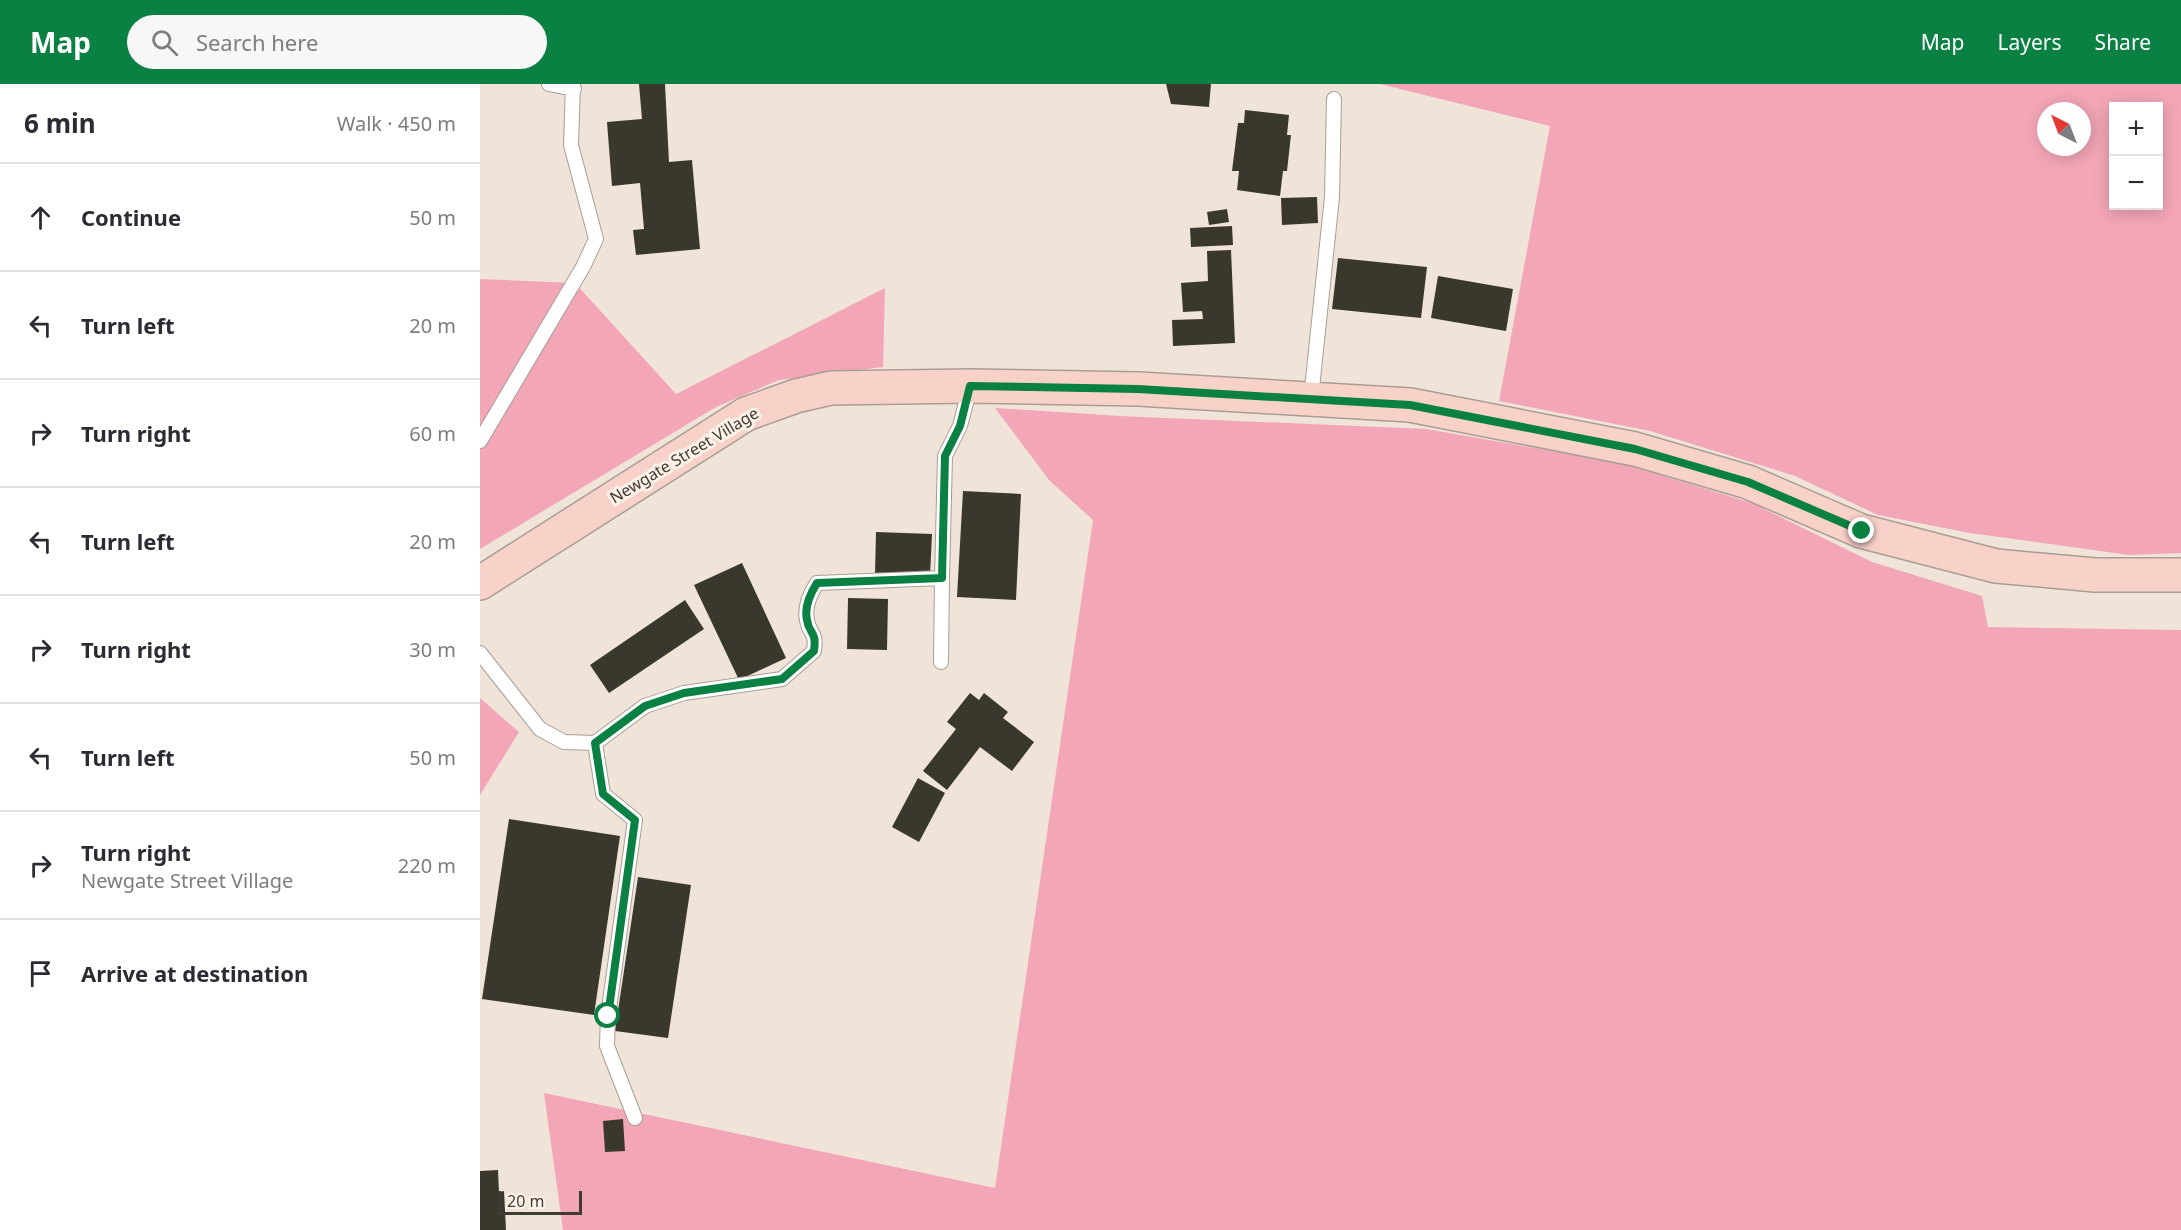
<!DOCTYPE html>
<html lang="en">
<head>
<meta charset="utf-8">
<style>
	body { margin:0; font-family:"Noto Sans",sans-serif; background:#f7f7f7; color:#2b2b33 }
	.controls { position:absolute; right:18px; top:18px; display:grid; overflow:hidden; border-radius:0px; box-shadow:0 3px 15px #0003 }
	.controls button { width:54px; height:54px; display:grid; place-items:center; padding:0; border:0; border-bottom:2px solid #e1e1e2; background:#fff; color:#2b2b33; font:30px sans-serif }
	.compass { position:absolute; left:1557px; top:18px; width:54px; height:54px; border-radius:50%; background:#fff; box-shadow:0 3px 15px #0003; rotate:318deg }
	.scale { position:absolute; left:18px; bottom:15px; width:84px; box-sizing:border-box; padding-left:6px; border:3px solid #403b37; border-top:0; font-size:16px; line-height:21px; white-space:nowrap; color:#403b37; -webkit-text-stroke:4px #fdf2e7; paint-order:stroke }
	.stop { position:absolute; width:18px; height:18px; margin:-14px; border:4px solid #0b8043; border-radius:50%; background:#fff }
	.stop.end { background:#0b8043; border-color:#fff; box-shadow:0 2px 6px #0008 }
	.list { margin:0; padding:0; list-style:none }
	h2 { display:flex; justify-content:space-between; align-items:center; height:78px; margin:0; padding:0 24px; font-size:26px }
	h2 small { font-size:20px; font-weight:400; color:#7c7c81 }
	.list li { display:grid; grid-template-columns:39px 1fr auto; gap:18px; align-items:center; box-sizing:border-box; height:108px; padding:0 24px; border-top:2px solid #e1e1e2 }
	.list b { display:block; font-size:22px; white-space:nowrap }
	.list p { margin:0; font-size:20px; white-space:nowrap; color:#7c7c81 }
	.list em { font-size:20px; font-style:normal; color:#7c7c81 }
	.icon { flex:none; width:33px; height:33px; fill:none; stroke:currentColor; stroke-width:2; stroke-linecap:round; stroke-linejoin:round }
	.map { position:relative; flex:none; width:1701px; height:1146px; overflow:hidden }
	header { display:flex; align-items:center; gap:36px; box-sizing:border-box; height:84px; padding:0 30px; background:#0b8043; color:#fff }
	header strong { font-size:28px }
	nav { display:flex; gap:33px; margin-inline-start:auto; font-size:21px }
	.search { width:420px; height:54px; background:#f7f7f7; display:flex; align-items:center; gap:15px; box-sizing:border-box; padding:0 21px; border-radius:33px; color:#7c7c81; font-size:22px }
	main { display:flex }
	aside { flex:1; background:#fff }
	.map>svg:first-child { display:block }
</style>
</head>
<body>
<header>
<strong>Map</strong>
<div class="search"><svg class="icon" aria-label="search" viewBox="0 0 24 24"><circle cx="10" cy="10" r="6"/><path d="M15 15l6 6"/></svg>Search here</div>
<nav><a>Map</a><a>Layers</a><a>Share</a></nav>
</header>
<main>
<aside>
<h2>6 min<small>Walk · 450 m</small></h2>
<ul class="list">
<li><svg class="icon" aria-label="ahead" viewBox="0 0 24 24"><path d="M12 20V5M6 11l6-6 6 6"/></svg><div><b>Continue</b></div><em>50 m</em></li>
<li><svg class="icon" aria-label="left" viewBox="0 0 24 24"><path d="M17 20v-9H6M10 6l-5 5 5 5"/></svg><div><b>Turn left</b></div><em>20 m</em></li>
<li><svg class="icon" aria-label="right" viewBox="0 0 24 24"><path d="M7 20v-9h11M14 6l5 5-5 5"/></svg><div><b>Turn right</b></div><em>60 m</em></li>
<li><svg class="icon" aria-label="left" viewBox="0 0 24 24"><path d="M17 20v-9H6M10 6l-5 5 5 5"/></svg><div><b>Turn left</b></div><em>20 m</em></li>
<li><svg class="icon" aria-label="right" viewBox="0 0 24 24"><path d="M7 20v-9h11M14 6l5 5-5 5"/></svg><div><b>Turn right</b></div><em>30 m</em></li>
<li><svg class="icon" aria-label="left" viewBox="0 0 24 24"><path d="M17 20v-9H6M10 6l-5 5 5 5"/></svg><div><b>Turn left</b></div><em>50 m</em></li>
<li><svg class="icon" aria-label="right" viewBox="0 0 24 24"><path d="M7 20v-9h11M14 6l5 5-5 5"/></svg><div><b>Turn right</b><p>Newgate Street Village</p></div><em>220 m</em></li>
<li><svg class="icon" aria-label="arrive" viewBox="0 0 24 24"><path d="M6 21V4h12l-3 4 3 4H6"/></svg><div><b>Arrive at destination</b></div></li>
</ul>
</aside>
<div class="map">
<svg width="1701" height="1146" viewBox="0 0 1701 1146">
	<rect width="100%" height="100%" fill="#f0e4d9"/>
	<!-- green -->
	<path fill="#f3a6b8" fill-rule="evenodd" d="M900,0H1701V469L1649,471L1490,449L1398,431L1315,392L1170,347L1019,317L1070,42ZM1634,22H1678V122H1634ZM1566,27H1602V63H1566Z
		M0,195L95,199L196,310L405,204L403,283L299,296L236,323L0,465Z
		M515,324L640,332L947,345L1144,380L1272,419L1392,478L1502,512L1508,543L1701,546V1146H83L64,1009L515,1104L613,436L569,396Z
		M0,614L39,648L0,711Z"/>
	<!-- building -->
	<path fill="#3a382c" d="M159,0H185L189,78L212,76L220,165L156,171L153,146L164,145L160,99L132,102L127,38L162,35Z
		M686,0H731L729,23L691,20Z
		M765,26L809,31L807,51H811L807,87H803L800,112L757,106L759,87H752L758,39H764Z
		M837,113L838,139L802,141L801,114Z
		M747,125L749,138L729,141L727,128Z
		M752,142L753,161L711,163L710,144Z
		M751,166L755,259L693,262L692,236L723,235L722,227L703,228L701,199L728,197L727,167Z
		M858,174L947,183L941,234L852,225Z
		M958,192L1033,205L1026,247L951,234Z
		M483,407L541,410L536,516L477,513Z
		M396,448L452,450L450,492L395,490Z
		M262,479L306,574L259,596L214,501Z
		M368,514L408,515L407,566L367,565Z
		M205,516L224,545L129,609L110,581Z
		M490,609L499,616L504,609L528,628L523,634L554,658L532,687L500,663L467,706L443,687L476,645L467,638Z
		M438,694L465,709L439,758L412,743Z
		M29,735L140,752L114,931L2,915Z
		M158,793L211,801L188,954L135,947Z
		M143,1035L145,1067L125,1068L123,1037Z
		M18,1086L19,1108L24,1107L26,1146H0V1087Z"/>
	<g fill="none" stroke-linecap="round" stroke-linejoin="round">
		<defs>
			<path id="lane" d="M69,0L94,5
				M831,314L852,113L854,15
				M0,357L103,183L116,155L91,61L93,0
				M462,494L465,372L480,342L490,303
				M0,569L60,645L84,658L115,659L165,622L204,609L302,595L334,567C337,546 329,551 327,536C324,523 330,510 337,499L462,494L461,578
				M115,659L123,710L155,736L128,932L127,962L155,1034"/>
			<path id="secondary" d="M0,499L266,330L316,312L351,304L490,302L658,305L930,321L1155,365L1268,398L1381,447L1516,482L1615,491H1701"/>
		</defs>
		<!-- lane casing -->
		<use href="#lane" stroke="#a89e94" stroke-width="16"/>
		<!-- secondary casing -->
		<use href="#secondary" stroke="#a89e94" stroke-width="36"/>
		<!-- lane -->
		<use href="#lane" stroke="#fff" stroke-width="14"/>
		<!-- secondary -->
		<use href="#secondary" stroke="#f8d1c8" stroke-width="33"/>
	</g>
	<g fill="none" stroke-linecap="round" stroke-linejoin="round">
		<!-- route -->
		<path stroke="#0b8043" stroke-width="8" d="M128,932L155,736L123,710L115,659L165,622L204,609L302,595L334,567C337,546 329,551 327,536C324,523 330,510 337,499L462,494L465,372L480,342L490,302L658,305L930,321L1155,365L1268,398L1382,447"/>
	</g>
	<g text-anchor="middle" stroke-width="6" stroke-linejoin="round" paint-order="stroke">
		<!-- street labels -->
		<g font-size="16" fill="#403b37" stroke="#fdf2e7">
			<text transform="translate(204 371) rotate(-31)" y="6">Newgate Street Village</text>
		</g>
	</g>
</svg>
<div class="controls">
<button>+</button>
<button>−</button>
</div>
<svg class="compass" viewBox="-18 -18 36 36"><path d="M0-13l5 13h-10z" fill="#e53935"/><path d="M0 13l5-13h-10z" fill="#7c7c81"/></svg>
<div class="scale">20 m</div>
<div class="stop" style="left:128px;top:932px"></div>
<div class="stop end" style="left:1382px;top:447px"></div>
</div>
</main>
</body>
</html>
